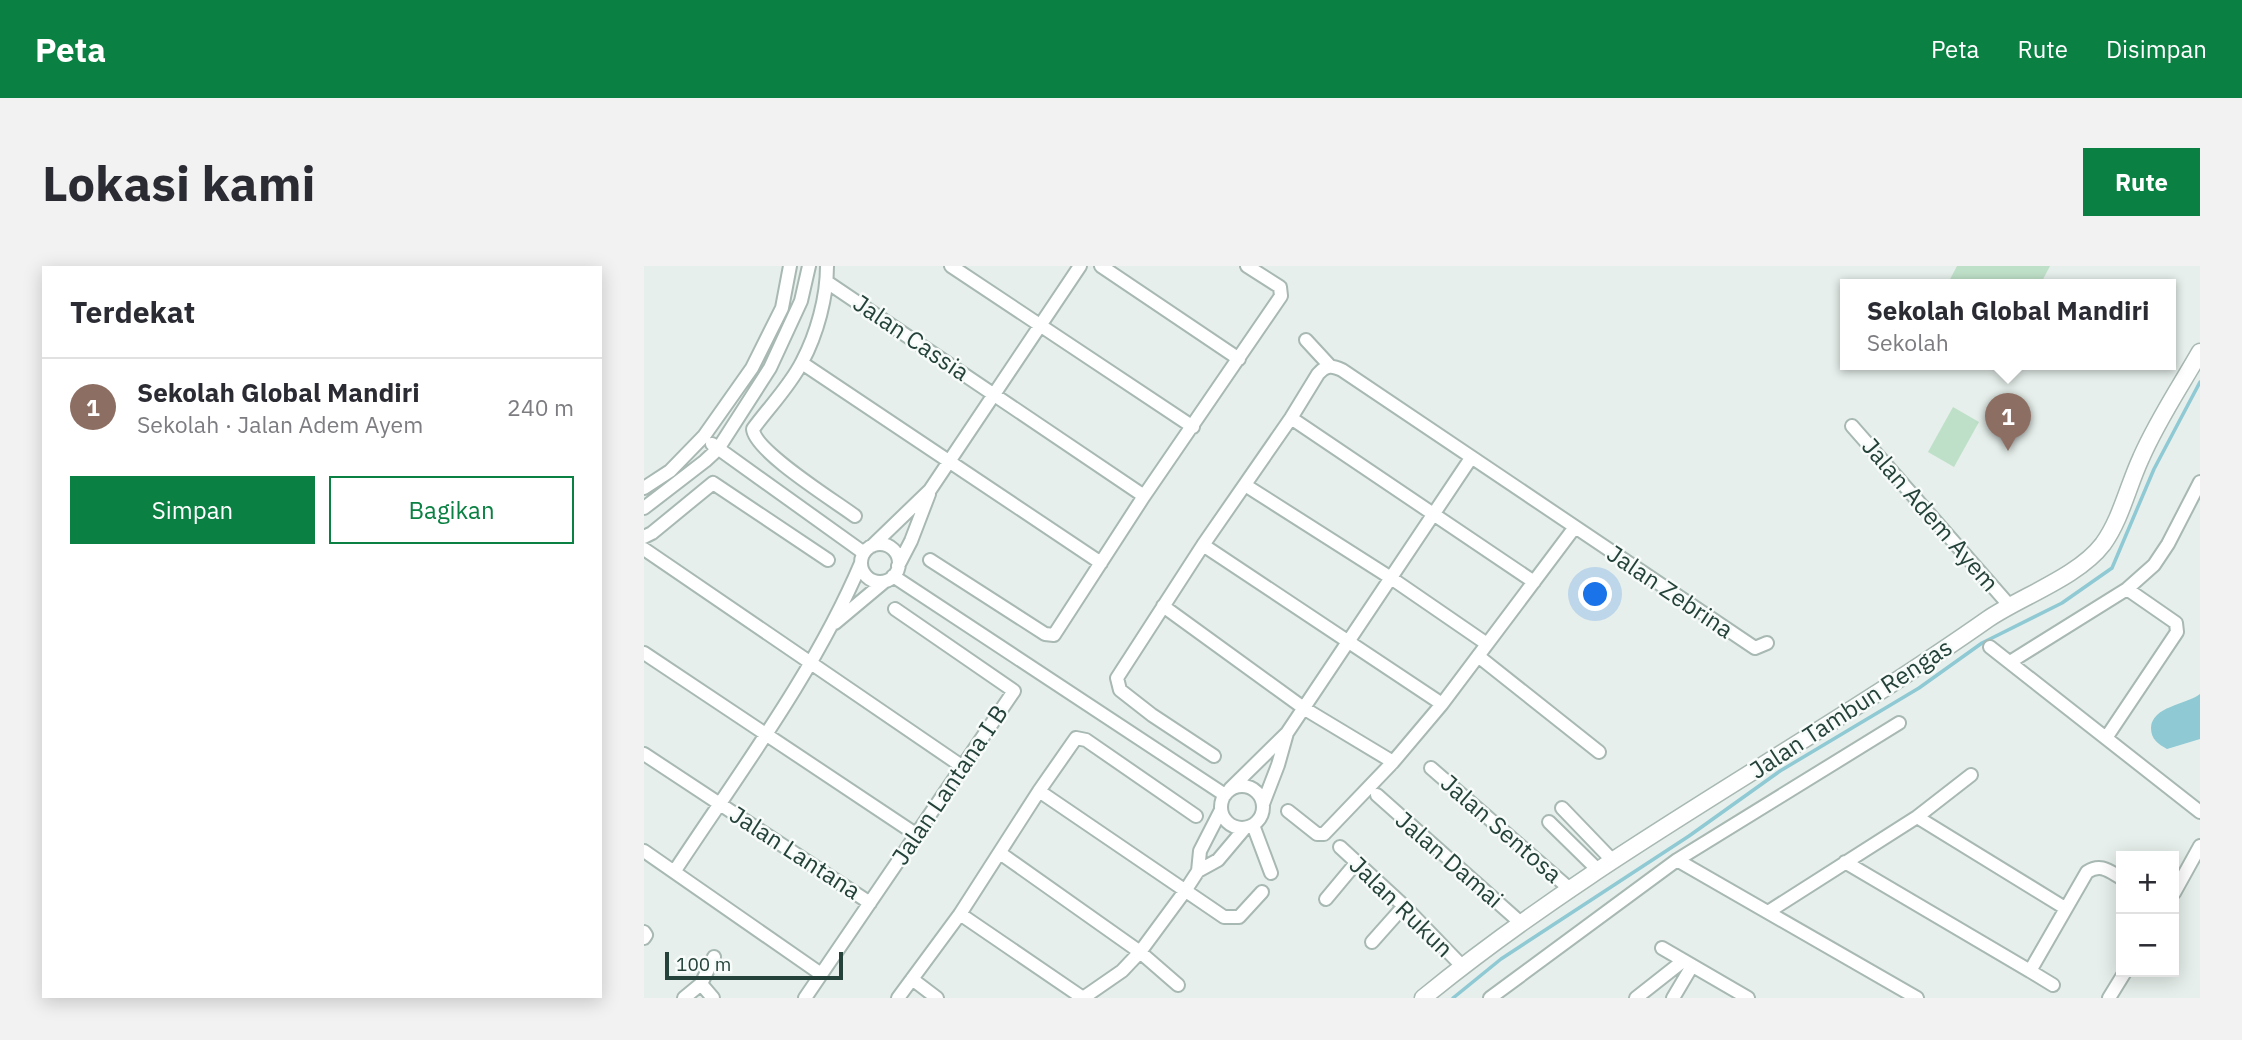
<!DOCTYPE html>
<html lang="id">
<head>
<meta charset="utf-8">
<style>
	body { margin:0; font-family:"IBM Plex Sans",sans-serif; background:#f2f2f3; color:#2b2b33 }
	.controls { position:absolute; right:21px; bottom:21px; display:grid; overflow:hidden; border-radius:0px; box-shadow:0 4px 18px #0003 }
	.controls button { width:63px; height:63px; display:grid; place-items:center; padding:0; border:0; border-bottom:2px solid #e1e1e2; background:#fff; color:#2b2b33; font:35px sans-serif }
	.scale { position:absolute; left:21px; bottom:18px; width:178px; box-sizing:border-box; padding-left:7px; border:4px solid #24423a; border-top:0; font-size:19px; line-height:24px; white-space:nowrap; color:#24423a; -webkit-text-stroke:5px #f7fbf9; paint-order:stroke }
	.you { position:absolute; left:952px; top:329px; width:24px; height:24px; margin:-18px; border:5px solid #fff; border-radius:50%; background:#1a73e8; box-shadow:0 0 0 10px #1a73e833 }
	.badge { display:grid; place-items:center; width:46px; height:46px; border-radius:50%; background:#0b8043; color:#fff; font-size:23px; font-weight:700 }
	.pin { position:absolute; translate:-50% -58px; filter:drop-shadow(0 2px 4px #0008) }
	.pin::after { content:''; position:absolute; top:37px; width:24px; height:21px; background:inherit; clip-path:polygon(0 0,100% 0,50% 100%) }
	.popup { position:absolute; left:1196px; top:13px; width:336px; height:91px; box-sizing:border-box; display:grid; place-content:center; border-radius:0px; background:#fff; filter:drop-shadow(0 2px 5px #0005); font-size:23px; white-space:nowrap; color:#7c7c81 }
	.popup b { font-size:26px; color:#2b2b33 }
	.popup::after { content:''; position:absolute; left:50%; top:100%; margin-left:-14px; border:14px solid transparent; border-top-color:#fff }
	.list { margin:0; padding:0; list-style:none }
	h2 { display:flex; justify-content:space-between; align-items:center; height:91px; margin:0; padding:0 28px; font-size:30px }
	h2 small { font-size:23px; font-weight:400; color:#7c7c81 }
	.list li { display:grid; grid-template-columns:46px 1fr auto; gap:21px; align-items:center; box-sizing:border-box; height:98px; padding:0 28px; border-top:2px solid #e1e1e2 }
	.list b { display:block; font-size:26px; white-space:nowrap }
	.list p { margin:0; font-size:23px; white-space:nowrap; color:#7c7c81 }
	.list em { font-size:23px; font-style:normal; color:#7c7c81 }
	.actions { display:flex; gap:14px; padding:21px 28px }
	.actions a { flex:1; padding:16px 0; border:2px solid #0b8043; border-radius:0px; text-align:center; font-size:24px; color:#0b8043 }
	.actions .main { background:#0b8043; color:#fff }
	.map { position:relative; flex:none; width:1556px; height:732px; overflow:hidden; border-radius:0px }
	header { display:flex; align-items:center; gap:42px; box-sizing:border-box; height:98px; padding:0 35px; background:#0b8043; color:#fff }
	header strong { font-size:33px }
	nav { display:flex; gap:38px; margin-inline-start:auto; font-size:24px }
	.intro { display:flex; align-items:center; justify-content:space-between; box-sizing:border-box; height:168px; padding:0 42px }
	h1 { margin:0; font-size:49px }
	.button { padding:18px 32px; border-radius:0px; background:#0b8043; color:#fff; font-size:24px; font-weight:700 }
	main { display:flex; gap:42px; padding:0 42px }
	aside { flex:1; background:#fff; border-radius:0px; box-shadow:0 4px 18px #0003 }
	.map>svg:first-child { display:block }
</style>
</head>
<body>
<header>
<strong>Peta</strong>
<nav><a>Peta</a><a>Rute</a><a>Disimpan</a></nav>
</header>
<div class="intro"><h1>Lokasi kami</h1><a class="button">Rute</a></div>
<main>
<aside>
<h2>Terdekat<small></small></h2>
<ul class="list">
<li><span class="badge" style="background:#8d6e63">1</span><div><b>Sekolah Global Mandiri</b><p>Sekolah · Jalan Adem Ayem</p></div><em>240 m</em></li>
</ul>
<div class="actions"><a class="main">Simpan</a><a>Bagikan</a></div>
</aside>
<div class="map">
<svg width="1556" height="732" viewBox="0 0 1556 732">
	<rect width="100%" height="100%" fill="#e6efeb"/>
	<!-- green -->
	<path fill="#bfe0c8" d="M1313,0H1406L1396,19H1303Z
		M1309,141L1335,156L1310,201L1284,186Z"/>
	<!-- water -->
	<path fill="#8ec9d4" d="M1556,428V473L1523,483C1514,478 1507,473 1507,462C1508,440 1542,439 1556,428Z"/>
	<g fill="none" stroke-linecap="round" stroke-linejoin="round">
		<!-- stream -->
		<path stroke="#8ec9d4" stroke-width="3.5" d="M809,732L857,693L1045,570L1136,505L1275,422L1338,377L1418,337L1468,302L1510,203L1556,116"/>
		<defs>
			<path id="minor" d="M183,0C183,31 173,68 158,96C146,120 125,141 109,163C110,185 191,235 211,250
				M307,0L549,161
				M457,0L595,93
				M183,16L500,230
				M662,74L686,100
				M158,97L457,297
				M647,152L890,316
				M1208,160L1365,339
				M68,178L220,287
				M601,219L747,312L843,378
				M0,222L26,205L60,170L108,102L138,42L146,0
				M0,242L61,195L74,183L126,102L157,35L165,0
				M0,271L8,267L69,217L184,294
				M217 297a19 19 0 1 1 38 0a19 19 0 1 1-38 0Z
				M559,279L798,438
				M228,280L286,224L436,0
				M0,283L319,501
				M286,294L401,368L410,369L500,230L637,30L636,21L603,0
				M254,300L267,275L285,228
				M249,310L581,529
				M519,340L661,443L749,496
				M191,357L240,316
				M1346,381L1556,546
				M0,387L273,569
				M834,390L955,486
				M1366,396L1483,323L1510,299L1524,278L1556,216
				M1462,472L1533,366L1532,357L1483,323
				M0,488L226,637
				M570,490L508,449L476,424L473,412L559,279L647,152L674,108C682,99 688,99 698,104L1111,382L1123,377
				M787,502L927,624
				M577 541a21 21 0 1 1 42 0a21 21 0 1 1-42 0Z
				M586,523L643,467L827,192
				M395,525L580,651H595L618,626
				M733,529L878,658
				M619,538L634,499L643,467
				M918,542L969,595
				M644,545L673,568H680L749,496L798,438L931,261
				M1273,551L1327,509
				M905,556L955,605
				M609,559L627,607
				M696,581L760,640L818,700
				M0,585L177,708
				M356,587L496,686L534,719
				M1033,594L1273,732
				M1201,596L1386,705L1443,606C1457,597 1465,605 1477,612
				M554,605L574,594L601,562
				M30,606C95,507 171,406 217,297
				M1530,627L1556,580
				M682,633L712,597
				M1124,646L1273,551L1421,642
				M316,648L439,732
				M0,666L2,669L0,672
				M728,676L760,640
				M1018,682L1104,732
				M1386,705L1409,719
				M268,713L293,732
				M57,718L69,732
				M40,732L57,718L70,691
				M161,732L370,425L251,343
				M254,732L316,648L395,525L432,472L442,474L552,550
				M439,732L478,705L496,686L541,625L554,605L556,585L577,544
				M846,732L1033,594L1255,457
				M992,732L1039,695
				M1029,732L1048,700
				M1465,732L1481,706"/>
			<path id="tertiary" d="M779,732C955,588 1159,483 1344,353C1378,330 1434,311 1459,278C1477,253 1484,220 1497,192C1513,155 1536,121 1556,86"/>
		</defs>
		<!-- minor casing -->
		<use href="#minor" stroke="#a8b8b2" stroke-width="16"/>
		<!-- tertiary casing -->
		<use href="#tertiary" stroke="#a8b8b2" stroke-width="19"/>
		<!-- minor -->
		<use href="#minor" stroke="#fff" stroke-width="12"/>
		<!-- tertiary -->
		<use href="#tertiary" stroke="#fff" stroke-width="16"/>
	</g>
	<g text-anchor="middle" stroke-width="5" stroke-linejoin="round" paint-order="stroke">
		<!-- street labels -->
		<g font-size="24" fill="#24423a" stroke="#f7fbf9">
			<text transform="translate(267 72) rotate(34)" y="8">Jalan Cassia</text>
			<text transform="translate(1286 249) rotate(49)" y="8">Jalan Adem Ayem</text>
			<text transform="translate(1026 326) rotate(34)" y="8">Jalan Zebrina</text>
			<text transform="translate(1207 443) rotate(-33)" y="8">Jalan Tambun Rengas</text>
			<text transform="translate(306 519) rotate(-56)" y="8">Jalan Lantana I B</text>
			<text transform="translate(857 563) rotate(41)" y="8">Jalan Sentosa</text>
			<text transform="translate(151 587) rotate(33)" y="8">Jalan Lantana</text>
			<text transform="translate(805 594) rotate(41)" y="8">Jalan Damai</text>
			<text transform="translate(757 641) rotate(44)" y="8">Jalan Rukun</text>
		</g>
	</g>
</svg>
<div class="controls">
<button>+</button>
<button>−</button>
</div>
<div class="scale">100 m</div>
<div class="you"></div>
<div class="pin badge" style="left:1364px;top:185px;background:#8d6e63">1</div>
<div class="popup"><b>Sekolah Global Mandiri</b>Sekolah</div>
</div>
</main>
</body>
</html>
